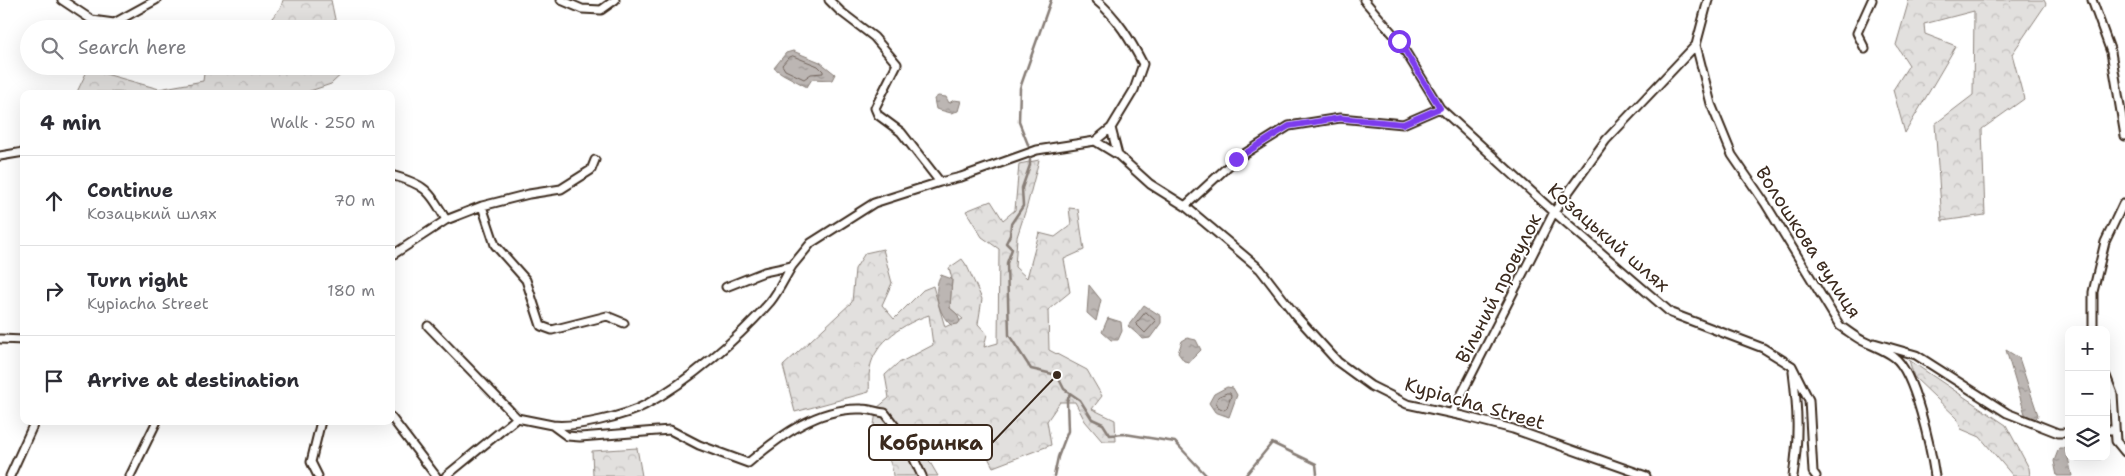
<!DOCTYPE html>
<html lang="en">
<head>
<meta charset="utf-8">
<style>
	body { margin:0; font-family:"Shantell Sans",sans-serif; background:#f2f2f3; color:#2b2b33 }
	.controls { position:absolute; right:15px; bottom:15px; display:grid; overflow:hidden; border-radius:10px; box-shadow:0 5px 20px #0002 }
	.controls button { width:45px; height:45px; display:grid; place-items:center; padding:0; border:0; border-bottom:1px solid #e1e1e2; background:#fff; color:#2b2b33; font:25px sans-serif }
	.stop { position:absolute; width:15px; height:15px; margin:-11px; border:4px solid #7c3aed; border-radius:50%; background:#fff }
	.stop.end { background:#7c3aed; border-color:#fff; box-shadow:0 1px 5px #0008 }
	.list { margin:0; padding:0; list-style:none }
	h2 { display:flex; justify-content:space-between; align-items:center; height:65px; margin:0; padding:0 20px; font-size:21px }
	h2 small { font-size:16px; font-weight:400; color:#7c7c81 }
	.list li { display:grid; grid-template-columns:32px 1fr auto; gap:15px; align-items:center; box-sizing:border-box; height:90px; padding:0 20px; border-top:1px solid #e1e1e2 }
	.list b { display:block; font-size:19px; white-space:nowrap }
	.list p { margin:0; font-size:16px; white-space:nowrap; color:#7c7c81 }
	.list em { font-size:16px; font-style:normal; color:#7c7c81 }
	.icon { flex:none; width:28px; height:28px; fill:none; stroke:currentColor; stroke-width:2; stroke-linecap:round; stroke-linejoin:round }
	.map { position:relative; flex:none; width:2125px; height:476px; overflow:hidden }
	.search { position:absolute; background:#fff; box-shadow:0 5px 20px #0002; left:20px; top:20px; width:375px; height:55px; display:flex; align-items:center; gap:12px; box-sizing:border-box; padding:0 18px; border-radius:28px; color:#7c7c81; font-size:19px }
	.panel { position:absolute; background:#fff; box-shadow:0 5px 20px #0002; left:20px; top:90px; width:375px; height:335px; border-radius:10px }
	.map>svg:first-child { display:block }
</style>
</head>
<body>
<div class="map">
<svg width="2125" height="476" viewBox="0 0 2125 476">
	<defs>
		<pattern id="forest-crowns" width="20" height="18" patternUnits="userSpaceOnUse" patternTransform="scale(1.25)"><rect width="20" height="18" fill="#e2e0de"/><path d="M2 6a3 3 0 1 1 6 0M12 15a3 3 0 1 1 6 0" fill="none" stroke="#c3c0be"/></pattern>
		<pattern id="water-ripples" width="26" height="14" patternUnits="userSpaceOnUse" patternTransform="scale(1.25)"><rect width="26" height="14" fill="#bcb6b3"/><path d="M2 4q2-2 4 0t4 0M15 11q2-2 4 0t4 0" fill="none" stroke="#9a9491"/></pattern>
	</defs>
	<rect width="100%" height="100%" fill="#fff"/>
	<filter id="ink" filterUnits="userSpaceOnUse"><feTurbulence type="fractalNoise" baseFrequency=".02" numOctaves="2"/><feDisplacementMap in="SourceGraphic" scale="10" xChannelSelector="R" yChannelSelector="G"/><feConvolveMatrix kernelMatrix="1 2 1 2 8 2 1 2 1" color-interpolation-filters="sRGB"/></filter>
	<g filter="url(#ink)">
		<!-- forest -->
		<path fill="url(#forest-crowns)" stroke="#8e857e" d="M283,0H331L337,29H263L281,7Z
			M1909,0H2044L2046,4L2012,54L2024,99L1982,129L1985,215L1942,221L1935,124L1973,95L1974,11L1924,24L1925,34L1956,46L1905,133L1893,90L1909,65L1896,45Z
			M205,66H345L346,70L331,84L301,94L77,92L88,69L159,89L203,81Z
			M1039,160L1027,206L1017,237L1015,267L1027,278L1039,233L1055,237L1071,225L1069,208L1078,209L1084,250L1064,259L1070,292L1048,310L1049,350L1087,370L1102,396L1092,409L1115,420L1116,441H1102L1085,421L1075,402H1060L1047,421L1051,445L993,467L979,440L951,424L942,425L924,452L938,476H893C891,453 884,460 876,445C871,435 875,418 877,408L889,398L885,375L897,364L933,345L929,315C905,323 875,341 870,368C868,376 870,385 869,392L795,412L783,366L852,302L855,269L865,253L883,249L892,283L882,305L894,319L923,290L933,286L945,327L963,319L950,308L952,279L949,268L962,259L967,266L982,299L978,324L987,334L984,347L998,343L999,249L982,237L966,211L991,201L1003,220L1015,210L1019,164Z
			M1909,360L2006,425L2029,468L2030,476H2013L1980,437L1961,429L1957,418L1914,377Z
			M637,448L642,476H593L592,451Z"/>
		<!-- water -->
		<path fill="url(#water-ripples)" stroke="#887e77" d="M793,51L820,62L835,74L832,80L812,79L807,87L783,74L774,68L786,53Z
			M938,96L946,97L949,103L954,100L961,101L958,111L951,113L936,109L934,99Z
			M941,275L952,279L950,308L957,314L960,321L958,324L951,325C938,314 932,289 941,275Z
			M1089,285L1101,300L1096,321L1087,313Z
			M1144,305L1161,316V323L1150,338L1143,339L1128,326Z
			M1108,318L1121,322L1122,331L1118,340H1111L1102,332Z
			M1187,338L1196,340L1201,350L1189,362L1184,361L1178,353L1182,341Z
			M2006,350L2019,358L2038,415L2035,420L2025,414Z
			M1227,387L1233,388L1237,395L1229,417L1215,412L1209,403L1214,394Z
			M2059,448H2066L2072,476H2057L2054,461Z"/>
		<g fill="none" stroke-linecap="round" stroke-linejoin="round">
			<!-- shore -->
			<path stroke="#6f625a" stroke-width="1" d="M793,56L818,66L823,71V73L811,74L804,79L785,70L782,65L788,58Z
				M1146,312L1156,321L1145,333L1136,324Z
				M1227,393H1230L1231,396L1227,408L1224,410L1218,407L1216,402L1218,397Z"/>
			<!-- stream -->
			<path stroke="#887e77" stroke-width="2.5" d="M1029,147L1019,122L1020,88L1051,0
				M1030,159V165L1022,188L1023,206L1011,224L1010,235L1006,243L1012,249L1007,263L1009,335L1031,369L1057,375L1064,389L1080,400L1092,419L1103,424L1110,435L1125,434L1175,442L1206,475L1211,476
				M1054,476L1058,457L1068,431L1067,401L1070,394
				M1245,476L1272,443L1316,464L1317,474"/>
			<defs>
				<path id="minor" d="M62,0L92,20L114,23L156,0
					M561,0L582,9L601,10L615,0
					M829,0L840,11L874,37L897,64L875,108L878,115L901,132L940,182L961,177L1037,150L1095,141L1111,128
					M1096,0C1117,17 1131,41 1143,64L1134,90L1111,128L1118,155L1150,184L1185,206L1260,269L1297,317L1338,362L1371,386L1407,404L1463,416L1513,429L1646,476
					M1364,0L1399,41L1440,108L1554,212L1671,313L1763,348L1792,366L1809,400L1813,472L1816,476
					M1708,0L1696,45L1711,104L1732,155L1765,203L1840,326C1848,331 1855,337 1863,341C1873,346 1885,350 1894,357C1915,372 1931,450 1935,476
					M2092,0L2111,52L2125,136
					M1865,49L1857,33L1872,0
					M1095,141L1118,155
					M0,156L24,152
					M391,175C424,184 430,190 446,220
					M482,206L495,245L526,280L541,326L552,330L607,316L624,323
					M1185,206L1236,159L1289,126L1340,118L1403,124L1440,108
					M391,256L446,220L482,206L529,194L561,189L591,170L595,160
					M726,287L764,272L792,266L811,243L874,203L940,182
					M428,326L517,418L446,476
					M2093,330V292L2105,242L2123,204H2125
					M0,339L24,340
					M1874,343L1916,355L2007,413L2058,433H2069
					M1793,372C1798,411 1799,437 1793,476
					M2106,376L2113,394L2116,441L2125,452
					M1452,413L1554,212L1606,140L1696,45
					M391,417L436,476
					M517,418L552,425L567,436L580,437L670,430L699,445L748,463C780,436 818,407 862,409C869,409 877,412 885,413L904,438L922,476
					M552,425C575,428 625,416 645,405C689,381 737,340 770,302C779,291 785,277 792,266
					M2106,430H2115
					M10,476L35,421
					M130,476L157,421
					M318,476L311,462L321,421"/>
			</defs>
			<!-- minor casing -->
			<use href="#minor" stroke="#3b2a1e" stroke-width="11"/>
			<!-- minor -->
			<use href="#minor" stroke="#fff" stroke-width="7"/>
		</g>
	</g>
	<g fill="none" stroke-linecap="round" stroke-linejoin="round" filter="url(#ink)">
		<!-- route -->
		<path stroke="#7c3aed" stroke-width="6" d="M1236,159L1289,126L1340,118L1403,124L1440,108L1399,41"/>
	</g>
	<g text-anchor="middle" stroke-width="4" stroke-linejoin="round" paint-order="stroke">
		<!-- street labels -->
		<g font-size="19" fill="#3b2a1e" stroke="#fff">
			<text transform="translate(1609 237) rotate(41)" y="7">Козацький шлях</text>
			<text transform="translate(1809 242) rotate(57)" y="7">Волошкова вулиця</text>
			<text transform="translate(1498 288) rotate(-63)" y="7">Вільний провулок</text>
			<text transform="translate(1475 403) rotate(16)" y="7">Kypiacha Street</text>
		</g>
	</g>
	<!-- callouts -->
	<path fill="none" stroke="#3b2a1e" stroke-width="2" d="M1057 375L992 443"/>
	<circle fill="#3b2a1e" stroke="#fff" stroke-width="2" cx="1057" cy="375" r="5"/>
	<rect fill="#fff" stroke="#3b2a1e" stroke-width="2" x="869" y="425" width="123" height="35" rx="5"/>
	<g font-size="20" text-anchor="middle" font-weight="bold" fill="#3b2a1e">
		<text x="931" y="450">Кобринка</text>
	</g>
</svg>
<div class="controls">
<button>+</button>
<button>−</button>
<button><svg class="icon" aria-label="layers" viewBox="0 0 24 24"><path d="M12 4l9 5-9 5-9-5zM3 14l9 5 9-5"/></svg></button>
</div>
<div class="stop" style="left:1399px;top:41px"></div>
<div class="stop end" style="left:1236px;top:159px"></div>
<div class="search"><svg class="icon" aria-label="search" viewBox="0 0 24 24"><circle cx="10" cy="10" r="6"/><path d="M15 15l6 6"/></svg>Search here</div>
<section class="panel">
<h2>4 min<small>Walk · 250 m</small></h2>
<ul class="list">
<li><svg class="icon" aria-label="ahead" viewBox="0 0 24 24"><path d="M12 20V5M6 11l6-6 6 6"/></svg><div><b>Continue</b><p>Козацький шлях</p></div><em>70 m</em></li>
<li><svg class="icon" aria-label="right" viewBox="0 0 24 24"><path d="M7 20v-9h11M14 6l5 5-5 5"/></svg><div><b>Turn right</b><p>Kypiacha Street</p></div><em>180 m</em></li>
<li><svg class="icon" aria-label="arrive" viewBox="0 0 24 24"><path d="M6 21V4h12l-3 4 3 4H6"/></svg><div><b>Arrive at destination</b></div></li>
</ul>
</section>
</div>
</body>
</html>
